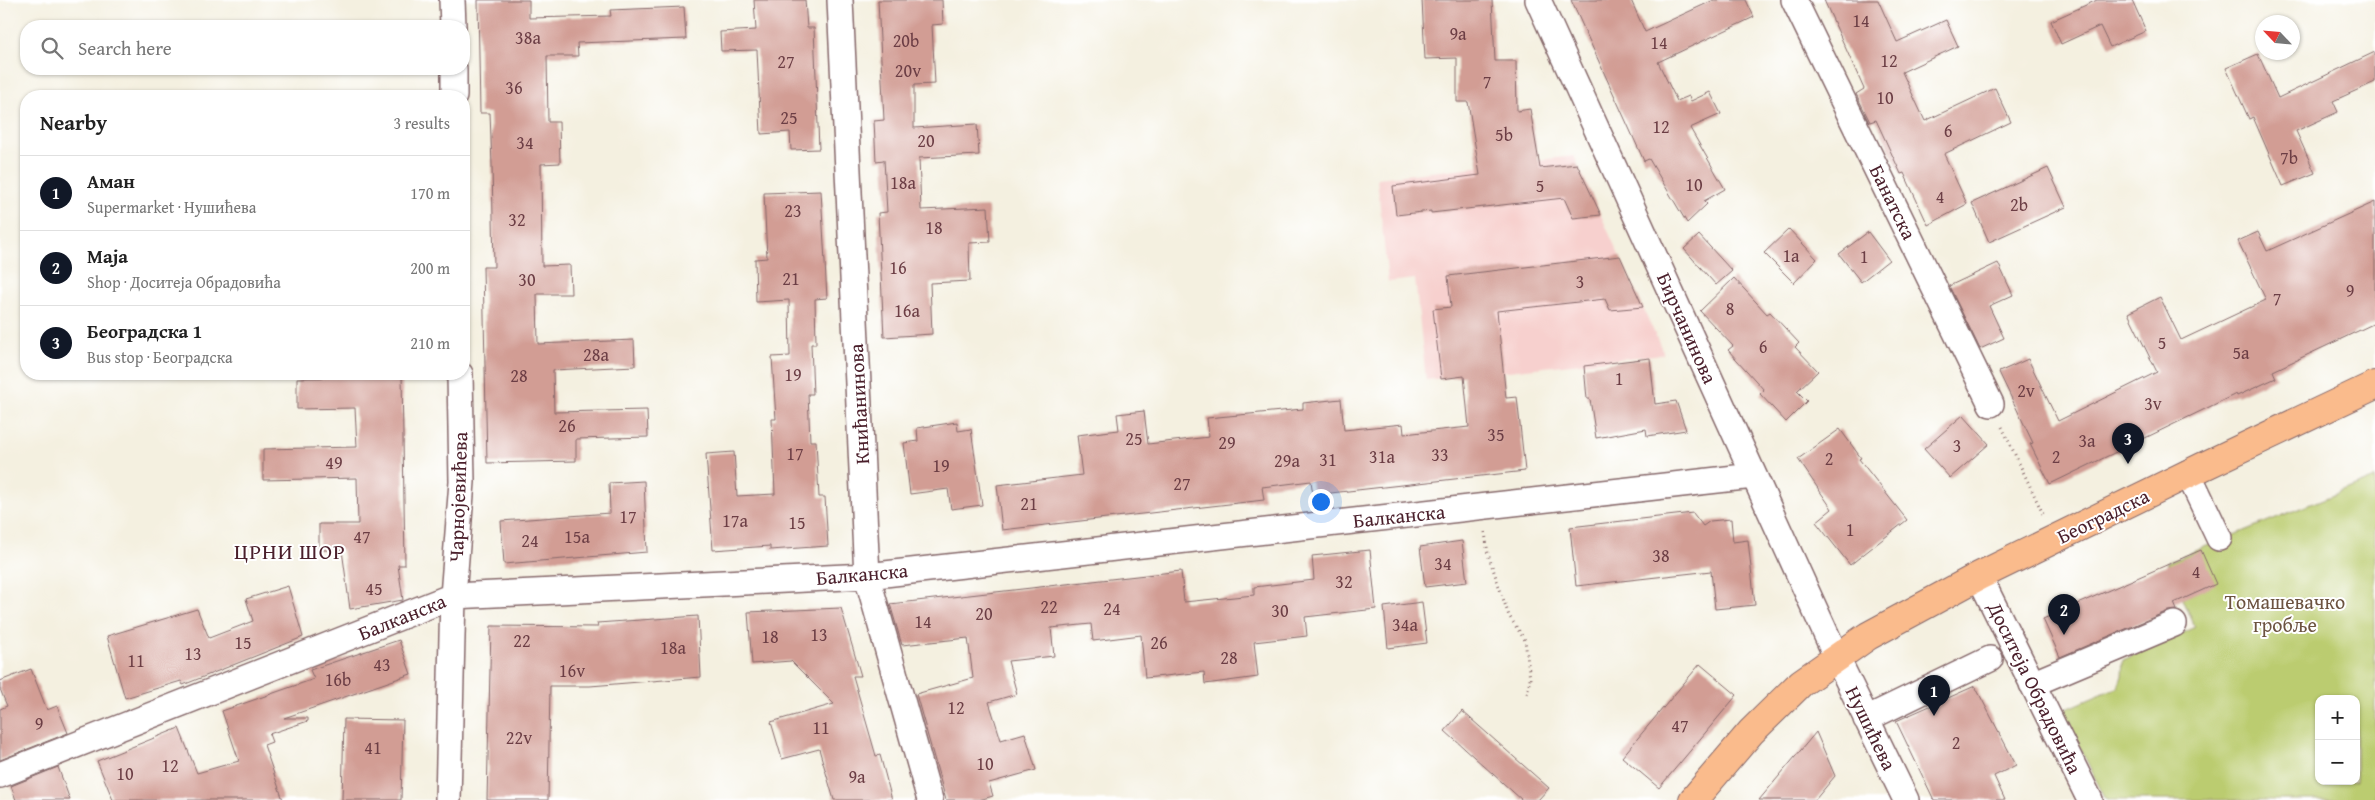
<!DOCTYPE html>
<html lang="en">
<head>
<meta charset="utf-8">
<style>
	body { margin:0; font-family:"Gentium Book Plus",serif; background:#f2f2f2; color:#222 }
	.controls { position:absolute; right:15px; bottom:15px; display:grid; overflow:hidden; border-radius:10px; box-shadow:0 1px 4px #0004 }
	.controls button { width:45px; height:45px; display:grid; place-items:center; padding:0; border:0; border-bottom:1px solid #e0e0e0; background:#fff; color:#222; font:25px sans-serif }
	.compass { position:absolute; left:2255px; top:15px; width:45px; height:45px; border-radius:50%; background:#fff; box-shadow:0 1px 4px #0004; rotate:296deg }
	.you { position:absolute; left:1320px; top:501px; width:18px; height:18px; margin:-12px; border:4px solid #fff; border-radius:50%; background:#1a73e8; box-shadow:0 0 0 8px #1a73e833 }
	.badge { display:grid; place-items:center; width:32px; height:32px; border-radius:50%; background:#111827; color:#fff; font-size:16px; font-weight:700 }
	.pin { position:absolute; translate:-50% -41px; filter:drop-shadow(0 1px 2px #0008) }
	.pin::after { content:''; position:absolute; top:26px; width:18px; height:15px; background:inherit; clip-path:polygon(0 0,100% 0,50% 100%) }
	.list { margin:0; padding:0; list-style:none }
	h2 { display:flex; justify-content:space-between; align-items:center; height:65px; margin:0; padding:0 20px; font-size:21px }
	h2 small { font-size:16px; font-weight:400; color:#767676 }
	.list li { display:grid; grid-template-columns:32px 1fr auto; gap:15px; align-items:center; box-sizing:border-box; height:75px; padding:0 20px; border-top:1px solid #e0e0e0 }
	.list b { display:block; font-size:19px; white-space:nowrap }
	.list p { margin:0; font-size:16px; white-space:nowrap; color:#767676 }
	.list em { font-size:16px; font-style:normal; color:#767676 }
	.icon { flex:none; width:28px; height:28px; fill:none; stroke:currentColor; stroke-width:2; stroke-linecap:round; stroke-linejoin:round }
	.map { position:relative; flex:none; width:2375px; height:800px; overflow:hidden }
	.search { position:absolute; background:#fff; box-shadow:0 1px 4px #0004; left:20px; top:20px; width:450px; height:55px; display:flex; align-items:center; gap:12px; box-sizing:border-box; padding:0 18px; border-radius:20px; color:#767676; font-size:19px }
	.panel { position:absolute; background:#fff; box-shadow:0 1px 4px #0004; left:20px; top:90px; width:450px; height:290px; border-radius:20px }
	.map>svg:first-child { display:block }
</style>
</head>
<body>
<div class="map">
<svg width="2375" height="800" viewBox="0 0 2375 800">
	<rect width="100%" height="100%" fill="#fff"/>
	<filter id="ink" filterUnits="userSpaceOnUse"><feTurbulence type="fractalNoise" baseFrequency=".02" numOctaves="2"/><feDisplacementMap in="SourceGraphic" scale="10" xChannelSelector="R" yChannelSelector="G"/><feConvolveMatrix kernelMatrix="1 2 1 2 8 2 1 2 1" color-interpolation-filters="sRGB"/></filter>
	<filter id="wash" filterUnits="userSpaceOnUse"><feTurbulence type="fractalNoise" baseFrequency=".0096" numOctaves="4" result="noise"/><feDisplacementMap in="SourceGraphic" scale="20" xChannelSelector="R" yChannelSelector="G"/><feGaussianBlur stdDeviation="1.12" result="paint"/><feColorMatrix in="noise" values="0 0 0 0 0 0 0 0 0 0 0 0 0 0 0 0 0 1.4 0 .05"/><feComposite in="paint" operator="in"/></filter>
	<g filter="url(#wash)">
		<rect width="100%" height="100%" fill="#f4f0e0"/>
		<!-- built -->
		<path fill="#f7d0ce" d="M1574,156L1664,354L1426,380L1415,279L1388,282L1377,178Z"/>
		<!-- green -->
		<path fill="#bbcc70" stroke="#82764e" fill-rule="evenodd" d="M2375,478V800H2106L2062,711L2118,687L2122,676L2123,660L2195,627L2167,562ZM2319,699H2356V781H2319Z"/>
		<g id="blocks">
			<!-- building -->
			<path fill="#d29d94" d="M478,0H529V18L611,16L610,10L684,7L686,39L577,43L578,56H547L548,122H559L560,163L541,164L542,266L570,265L571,294H537L538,344L634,340L635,366L553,370L554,412L647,410L648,437L576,439V461L487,463L483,267H494L492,165L490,113H480Z
				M754,0H805L807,28H814L819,149L791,150L790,132L761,134L757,50L721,51L720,32L756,30Z
				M878,0H942L943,24L932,25L935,84L914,85V128L977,124L979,155L919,158L921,210L988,207L990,242L969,243L970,281L930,283L932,334L884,337L878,213L887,212L884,160L876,161L874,121L884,120Z
				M1422,0H1492L1495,61H1516L1517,111L1530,109L1540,168L1577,164L1601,215L1573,218L1564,198L1431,213V211L1396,215L1393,186L1480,175L1468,102H1457V58L1425,59Z
				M1571,0H1631L1645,32L1714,0H1746L1754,17L1658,62L1677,101L1689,96L1691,101L1710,92L1721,114L1690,128L1725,189L1704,201L1707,204L1687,223L1649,159L1644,161Z
				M1824,0H1878L1897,42L1946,20L1958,46L1902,72L1925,121L1995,88L2011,122L1944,154L1967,204L1928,225L1904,173L1901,174L1876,120L1870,122L1856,94L1864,89Z
				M2097,0H2132L2146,31L2110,47L2100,26L2061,44L2051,21Z
				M2375,52V82L2333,101L2338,112L2296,131L2315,173L2283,186L2253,117L2249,119L2226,68L2258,54L2278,98Z
				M2048,168L2066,207L1989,242L1972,203Z
				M821,191L827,298L815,299L816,344H811L813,394H808L810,441H816L819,497H825L828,546L770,550V546L713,550L706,454L734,452L737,496L775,494L772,419H776L772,357L790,356L789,300L756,302L755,259L767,258L764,193Z
				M2375,202V323L2273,371L2276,378L2237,396L2236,394L2050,484L2030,444L2033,443L1999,372L2028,359L2058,421L2157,372L2128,313L2160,297L2181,340L2266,300L2238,241L2258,232L2267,251Z
				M1789,229L1817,259L1794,283L1764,253Z
				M1868,232L1889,260L1861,282L1839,254Z
				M1699,235L1732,271L1716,285L1684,249Z
				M1620,256L1643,307L1610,310L1605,299L1497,311L1506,398L1517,397L1525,471L1313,495L1311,481L1262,487L1264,500L1002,530L997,485L1082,475L1077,435L1119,430L1117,414L1144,411L1148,444L1209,437L1207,418L1303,409V403L1341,399L1344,430L1403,424L1404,434L1469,427L1464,376L1441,379L1433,309L1451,307L1448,276Z
				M1998,263L2013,295L1989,306L2004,338L1980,349L1949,286Z
				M1734,278L1767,314L1770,312L1799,343L1795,347L1818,371L1797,391L1807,401L1786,422L1760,394L1764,390L1728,350L1733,346L1700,311Z
				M1650,358L1655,404L1676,401L1686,430L1647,436L1646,429L1596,438L1590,399H1587L1584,366Z
				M355,374H402L405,565H398L403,600L350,609L342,550H319V524H358L357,478L263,480V449L357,447L355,408L297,409V378L355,377Z
				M1963,415L1989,444L1950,478L1924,449Z
				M957,422L958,431L971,429L982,505L951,509L948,489L910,494L904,443L918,441L917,428Z
				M1840,429L1861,458L1859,459L1907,520L1850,565L1816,522L1832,509L1798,459Z
				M644,481L647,552L504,564L501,521L610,513L609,483Z
				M1693,513L1703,526L1710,521L1731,519L1733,542L1748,540L1755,605L1715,609L1711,571L1576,586L1570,527Z
				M1462,541L1467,582L1425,587L1420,547Z
				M1370,550L1376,609L1305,617L1307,636L1254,642L1258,677L1205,684L1204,672L1145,678L1141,635L1093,641L1091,624L1051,628L1054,656L1008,661L1017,694L989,702L1001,740L1025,733L1036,770L989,783L993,796L979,800H946L916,694L973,678L968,638L902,645L890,604L1181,571L1184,602L1254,595V587L1314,580L1312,556Z
				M2201,550L2216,584L2174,603L2177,610L2168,611L2060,657L2043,619Z
				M288,586L303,637L183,685L181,681L125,698L107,636L197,609L209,638L253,621L246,599Z
				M1422,602L1427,643L1388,648L1384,607Z
				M841,608L861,676H853L876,756L880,755L892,800H834L819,749L782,759L771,722L834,704L791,661L752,664L748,612Z
				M698,616L701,677L590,686H550L548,800H487L491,626L598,627L597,623Z
				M399,640L411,674L284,718H308V721L269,734L272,742L264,745L283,800H113L97,761L179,728L197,773L239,761L222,711L314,679L310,670Z
				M1700,664L1737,695L1659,788L1622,757Z
				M31,669L47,710L57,706L68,733L0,760V709L7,706L0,689V681Z
				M1975,686L2016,765L1994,776L2005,800H1934L1896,721Z
				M1462,711L1549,788L1538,800H1522L1445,731Z
				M344,719L403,720L401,800H342Z
				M1816,732L1835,776L1815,800H1759Z
				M58,767L70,800H16L11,786Z"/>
		</g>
	</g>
	<g filter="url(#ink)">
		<use href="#blocks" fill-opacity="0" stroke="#86686a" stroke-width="1"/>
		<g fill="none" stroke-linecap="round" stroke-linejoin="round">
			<defs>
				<path id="minor" d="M452,0L453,26
					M840,0L867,576L930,800
					M1538,0L1836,656L1906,800
					M1794,0L1991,404
					M454,69V96
					M2188,473L2219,538
					M1979,576L2090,800
					M2032,684L2174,624
					M1866,719L1990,659
					M0,775L453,596L867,576L1753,476
					M448,800L453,596L462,482L460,374"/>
				<path id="major" d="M1693,800L1751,732L1801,683L1868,636L1979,576L2202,467L2375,385"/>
			</defs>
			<!-- minor casing -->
			<use href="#minor" stroke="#86686a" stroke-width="28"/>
			<!-- major casing -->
			<use href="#major" stroke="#86686a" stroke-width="30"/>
			<!-- path -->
			<path stroke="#86686a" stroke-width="3" stroke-dasharray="1 4" stroke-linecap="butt" d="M2002,427L2044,516
				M1485,532L1488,554L1509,616L1525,640L1530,679L1527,694"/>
			<!-- minor -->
			<use href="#minor" stroke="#fff" stroke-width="25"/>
			<!-- major -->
			<use href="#major" stroke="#fabb8c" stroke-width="28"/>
		</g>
	</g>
	<g text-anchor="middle" stroke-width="4" stroke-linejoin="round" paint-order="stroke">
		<!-- number labels -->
		<g font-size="18" fill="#6c3e45">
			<text x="1861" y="27">14</text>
			<text x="1458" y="40">9a</text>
			<text x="528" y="44">38a</text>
			<text x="906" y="47">20b</text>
			<text x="1659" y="49">14</text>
			<text x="1889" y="67">12</text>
			<text x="786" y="68">27</text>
			<text x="908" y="77">20v</text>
			<text x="1487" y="88">7</text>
			<text x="514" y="94">36</text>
			<text x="1885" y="104">10</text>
			<text x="789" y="124">25</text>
			<text x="1661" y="133">12</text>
			<text x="1948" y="137">6</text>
			<text x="1504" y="141">5b</text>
			<text x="926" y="147">20</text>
			<text x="525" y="149">34</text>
			<text x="2289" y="164">7b</text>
			<text x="903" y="189">18a</text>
			<text x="1694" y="191">10</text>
			<text x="1540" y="192">5</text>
			<text x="1940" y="203">4</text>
			<text x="2019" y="211">2b</text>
			<text x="793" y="217">23</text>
			<text x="517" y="226">32</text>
			<text x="934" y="234">18</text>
			<text x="1791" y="262">1a</text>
			<text x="1864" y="263">1</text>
			<text x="898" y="274">16</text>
			<text x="791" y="285">21</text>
			<text x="527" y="286">30</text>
			<text x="1580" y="288">3</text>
			<text x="2350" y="297">9</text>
			<text x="2277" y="305">7</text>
			<text x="1730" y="315">8</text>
			<text x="907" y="317">16a</text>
			<text x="2162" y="349">5</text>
			<text x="1763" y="353">6</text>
			<text x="2241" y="359">5a</text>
			<text x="596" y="361">28a</text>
			<text x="793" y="381">19</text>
			<text x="519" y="382">28</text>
			<text x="1619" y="385">1</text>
			<text x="2026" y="397">2v</text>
			<text x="2153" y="410">3v</text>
			<text x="567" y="432">26</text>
			<text x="1496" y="441">35</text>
			<text x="1134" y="445">25</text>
			<text x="2087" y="447">3a</text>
			<text x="1227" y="449">29</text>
			<text x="1957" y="452">3</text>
			<text x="795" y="460">17</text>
			<text x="1440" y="461">33</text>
			<text x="1382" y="463">31a</text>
			<text x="2056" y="463">2</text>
			<text x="1829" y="465">2</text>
			<text x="1328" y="466">31</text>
			<text x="1287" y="467">29a</text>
			<text x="334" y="469">49</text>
			<text x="941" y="472">19</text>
			<text x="1182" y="490">27</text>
			<text x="1029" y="510">21</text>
			<text x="628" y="523">17</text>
			<text x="735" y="527">17a</text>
			<text x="797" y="529">15</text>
			<text x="1850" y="536">1</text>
			<text x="362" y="543">47</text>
			<text x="577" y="543">15a</text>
			<text x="530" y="547">24</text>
			<text x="1661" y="562">38</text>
			<text x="1443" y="570">34</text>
			<text x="2196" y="578">4</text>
			<text x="1344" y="588">32</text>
			<text x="374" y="595">45</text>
			<text x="1049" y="613">22</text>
			<text x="1112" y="615">24</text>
			<text x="1280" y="617">30</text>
			<text x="984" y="620">20</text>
			<text x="923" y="628">14</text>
			<text x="1405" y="631">34a</text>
			<text x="819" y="641">13</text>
			<text x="770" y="643">18</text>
			<text x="522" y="647">22</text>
			<text x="243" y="649">15</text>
			<text x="1159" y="649">26</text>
			<text x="673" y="654">18a</text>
			<text x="193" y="660">13</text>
			<text x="1229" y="664">28</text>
			<text x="136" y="667">11</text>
			<text x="382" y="671">43</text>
			<text x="572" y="677">16v</text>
			<text x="338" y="686">16b</text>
			<text x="956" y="714">12</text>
			<text x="39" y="730">9</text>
			<text x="1680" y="732">47</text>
			<text x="821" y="734">11</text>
			<text x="519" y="744">22v</text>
			<text x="1956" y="749">2</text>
			<text x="373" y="754">41</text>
			<text x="985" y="770">10</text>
			<text x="170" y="772">12</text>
			<text x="125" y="780">10</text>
			<text x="857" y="783">9a</text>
		</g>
		<!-- street labels -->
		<g font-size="20" fill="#4a1f2b" stroke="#fff">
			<text transform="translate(1893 202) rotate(64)" y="7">Банатска</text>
			<text transform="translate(1687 328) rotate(66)" y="7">Бирчанинова</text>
			<text transform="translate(859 404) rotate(-93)" y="7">Книћанинова</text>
			<text transform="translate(458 497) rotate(-88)" y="7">Чарнојевићева</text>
			<text transform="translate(1399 516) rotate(-6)" y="7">Балканска</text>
			<text transform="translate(2103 516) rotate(-26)" y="7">Београдска</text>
			<text transform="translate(862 574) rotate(-5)" y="7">Балканска</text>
			<text transform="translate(402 617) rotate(-22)" y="7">Балканска</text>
			<text transform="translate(2035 688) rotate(64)" y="7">Доситеја Обрадовића</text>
			<text transform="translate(1871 728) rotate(64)" y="7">Нушићева</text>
		</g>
		<!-- park labels -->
		<g font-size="20" fill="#6c5340" stroke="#fff">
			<text x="2285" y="609">Томашевачко<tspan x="2285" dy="23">гробље</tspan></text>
		</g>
		<!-- quarter labels -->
		<g font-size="22" letter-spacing="1" fill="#4a1f2b" stroke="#fff">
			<text x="290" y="559">ЦРНИ ШОР</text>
		</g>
	</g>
</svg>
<div class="controls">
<button>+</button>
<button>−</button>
</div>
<svg class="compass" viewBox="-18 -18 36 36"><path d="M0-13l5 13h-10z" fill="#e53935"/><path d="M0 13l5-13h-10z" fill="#767676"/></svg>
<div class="you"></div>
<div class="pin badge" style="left:1934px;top:716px">1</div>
<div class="pin badge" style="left:2064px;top:635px">2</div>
<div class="pin badge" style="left:2128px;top:464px">3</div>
<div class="search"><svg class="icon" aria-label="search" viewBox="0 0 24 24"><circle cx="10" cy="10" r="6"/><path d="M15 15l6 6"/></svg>Search here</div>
<section class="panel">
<h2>Nearby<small>3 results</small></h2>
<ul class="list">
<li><span class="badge">1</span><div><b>Аман</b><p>Supermarket · Нушићева</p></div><em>170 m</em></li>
<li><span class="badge">2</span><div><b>Маја</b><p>Shop · Доситеја Обрадовића</p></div><em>200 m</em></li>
<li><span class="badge">3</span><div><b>Београдска 1</b><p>Bus stop · Београдска</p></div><em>210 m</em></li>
</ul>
</section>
</div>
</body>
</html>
